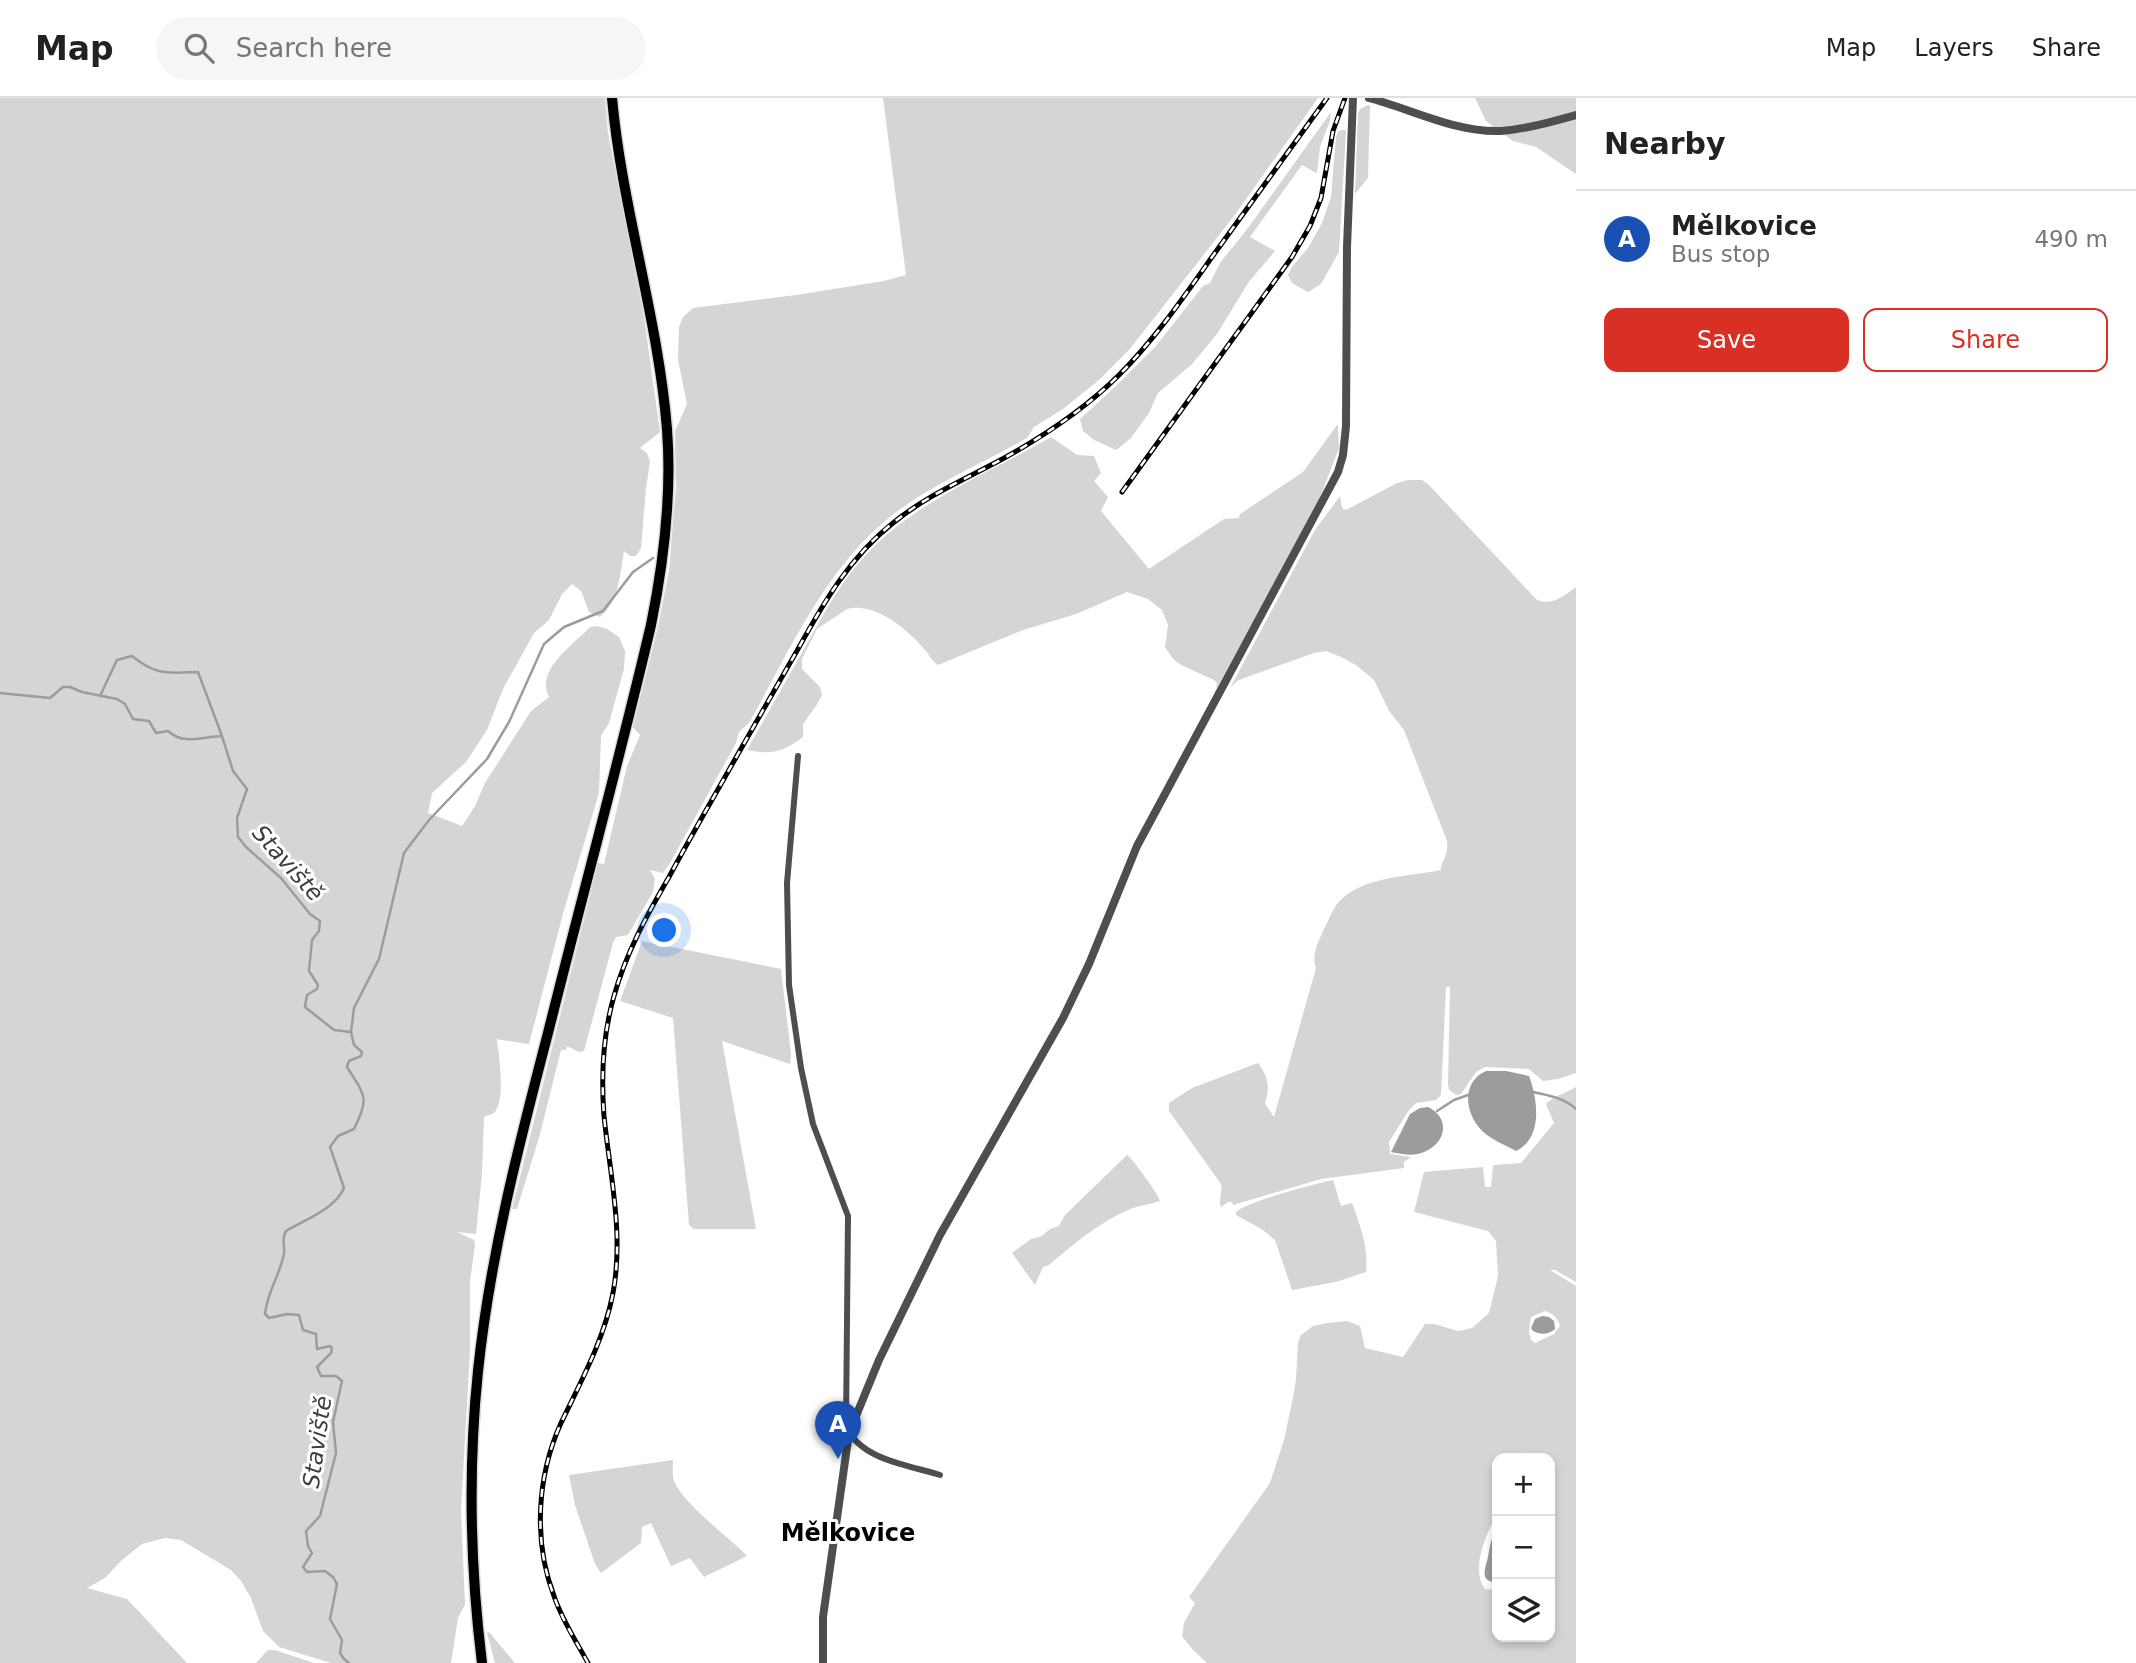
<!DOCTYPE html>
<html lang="en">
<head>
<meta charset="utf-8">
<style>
	body { margin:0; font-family:"DejaVu Sans",sans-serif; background:#f6f6f6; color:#222 }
	.controls { position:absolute; right:21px; bottom:21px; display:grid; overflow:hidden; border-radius:14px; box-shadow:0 4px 10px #0003 }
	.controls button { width:63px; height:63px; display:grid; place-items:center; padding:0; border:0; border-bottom:2px solid #e0e0e0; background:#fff; color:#222; font:35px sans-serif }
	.you { position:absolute; left:665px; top:833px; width:24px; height:24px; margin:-18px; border:5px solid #fff; border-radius:50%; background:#1a73e8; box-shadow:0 0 0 10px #1a73e833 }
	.badge { display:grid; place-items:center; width:46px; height:46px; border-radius:50%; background:#d93025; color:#fff; font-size:23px; font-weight:700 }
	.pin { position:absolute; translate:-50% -58px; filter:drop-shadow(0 2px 4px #0008) }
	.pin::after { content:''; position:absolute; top:37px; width:24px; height:21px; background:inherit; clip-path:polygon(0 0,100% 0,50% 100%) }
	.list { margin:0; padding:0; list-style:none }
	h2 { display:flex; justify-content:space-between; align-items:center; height:91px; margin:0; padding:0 28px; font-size:30px }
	h2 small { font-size:23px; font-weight:400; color:#767676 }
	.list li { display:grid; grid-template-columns:46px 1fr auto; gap:21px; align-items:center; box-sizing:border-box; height:98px; padding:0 28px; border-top:2px solid #e0e0e0 }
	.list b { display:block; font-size:26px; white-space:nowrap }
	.list p { margin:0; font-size:23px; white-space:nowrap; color:#767676 }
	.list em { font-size:23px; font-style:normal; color:#767676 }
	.actions { display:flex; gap:14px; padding:21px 28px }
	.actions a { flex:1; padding:16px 0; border:2px solid #d93025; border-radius:14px; text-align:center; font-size:24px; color:#d93025 }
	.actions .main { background:#d93025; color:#fff }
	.icon { flex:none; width:38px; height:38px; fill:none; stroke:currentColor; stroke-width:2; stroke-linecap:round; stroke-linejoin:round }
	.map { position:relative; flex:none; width:1576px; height:1565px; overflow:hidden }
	header { display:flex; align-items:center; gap:42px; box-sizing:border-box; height:98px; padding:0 35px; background:#fff; border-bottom:2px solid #e0e0e0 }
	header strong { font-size:33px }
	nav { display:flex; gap:38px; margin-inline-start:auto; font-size:24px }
	.search { width:490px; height:63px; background:#f6f6f6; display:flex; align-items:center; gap:18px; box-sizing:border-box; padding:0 24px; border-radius:38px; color:#767676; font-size:26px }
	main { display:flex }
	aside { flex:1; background:#fff }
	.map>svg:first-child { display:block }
</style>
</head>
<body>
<header>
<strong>Map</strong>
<div class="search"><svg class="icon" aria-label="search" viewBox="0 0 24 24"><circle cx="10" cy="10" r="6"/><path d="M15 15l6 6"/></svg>Search here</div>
<nav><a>Map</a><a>Layers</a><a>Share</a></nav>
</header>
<main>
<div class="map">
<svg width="1576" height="1565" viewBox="0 0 1576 1565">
	<rect width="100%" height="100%" fill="#fff"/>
	<!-- green -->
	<path fill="#d5d5d5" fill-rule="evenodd" d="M0,0H605L608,35L644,219L660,334L640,350L647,355L650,364L646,390L641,450L636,458H630L624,453C620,476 619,503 600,519L589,514L581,493L572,486L562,496L549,522L534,535L503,591L487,632L466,664L432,695L428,715L462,728L475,708L485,685L531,613L549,599C535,571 574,547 590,529L597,528L607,531L619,539L625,553L624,571L609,625L601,638L599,695L564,812L529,946L495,941L497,942C499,958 506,1003 494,1015C492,1016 486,1018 484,1019L482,1075L476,1136L457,1134L474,1142L475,1147L470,1183V1253L461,1413L465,1506L458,1520L451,1565H331L279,1549L263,1533L251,1500L241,1483L231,1472L181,1442L165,1440L142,1446L122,1462L105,1480L87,1490L127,1501L187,1565H0Z
		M883,0H1318L1234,118L1129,252L1099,282L1063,311L1034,329L1027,340C980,367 927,388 885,423C823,475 788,556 749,625L739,634L736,645L670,765L663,775L650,772L655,781L653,794L628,837L616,839L613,845L584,953L579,954L567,948L566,952H561L540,1036L517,1111H512L598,765L604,766L627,668L640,637L633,629L658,529L669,472L676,389L675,333L687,306L678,262L679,229L683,219L693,210L796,197L884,183L906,177Z
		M1475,0H1576V76L1536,49L1513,43L1486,23Z
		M1368,7L1370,8L1368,80L1355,96L1358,16L1360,11Z
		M1331,14L1330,23L1320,49L1317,74L1316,75L1302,67L1250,139L1275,153L1248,185L1217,236L1192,266L1158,295L1149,315L1131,340L1116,352L1094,342L1083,333L1080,321L1116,288L1156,248L1203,188L1210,185L1220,165L1248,130Z
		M1343,32L1346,33L1339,154L1321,186L1308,194L1292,185L1288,177L1292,169L1308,150L1322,125L1331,99L1336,39L1338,33Z
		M1337,327H1338L1339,350L1322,394L1304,432L1216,591L1217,585L1214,582L1181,567L1173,561L1165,549L1168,527L1162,512L1148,501L1127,494L1076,516L1023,532L938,567C931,562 930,557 924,551C907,531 875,504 847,511L817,531L802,561V571L820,589L822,597L816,608L803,626V639C783,654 772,657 747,652L826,512C837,494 849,475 864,459C912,405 989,375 1051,339L1077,357L1094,358L1101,375L1094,383L1108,399L1101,413L1149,471L1224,421L1239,420L1240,416L1303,374Z
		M1408,382H1422L1429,387L1537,502C1552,508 1564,498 1576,489V975L1558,981L1543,983L1529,971L1485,969L1476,974L1461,996L1456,997L1449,992L1448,987L1450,889H1446L1441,997L1436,1002L1416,1005L1409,1012L1389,1044L1390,1056L1411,1059L1404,1064V1070L1321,1081L1233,1107L1232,1104H1228L1221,1109C1218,1101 1223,1094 1221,1086L1169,1013V1005L1192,990L1258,965C1269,981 1270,987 1265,1006L1274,1019L1316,870C1311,857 1318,845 1323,833C1328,824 1332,812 1338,805C1361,778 1408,779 1441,772C1440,764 1449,759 1447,743L1404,632L1389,613L1374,582L1356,567L1341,559L1326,553L1314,555L1247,579L1237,583L1230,590L1315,432L1340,398L1342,410L1346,412L1397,385Z
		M642,843L781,871L791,956L790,966L722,943L756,1131H694L689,1127L673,920L620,903Z
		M1576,989V1184L1555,1172H1550L1576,1188V1565H1207L1193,1552L1182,1538L1184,1525L1195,1505L1189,1499L1270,1385L1284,1342L1293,1299L1296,1281L1298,1245L1301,1237L1313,1228L1327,1225L1347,1223L1360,1228L1365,1250L1403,1259L1425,1226H1434L1458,1233L1464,1232L1472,1230L1489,1215L1498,1178L1496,1143L1488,1133L1414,1114L1424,1074L1483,1069L1485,1089H1491L1493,1067L1521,1065L1554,1025L1546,1006C1555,997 1566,995 1576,989ZM1545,1213C1552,1215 1559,1221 1560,1228L1554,1236L1535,1245L1531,1242L1529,1234L1531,1219ZM1497,1360H1550V1539H1497V1492L1485,1491C1472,1473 1483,1444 1492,1426H1497Z
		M1127,1057C1132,1060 1159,1097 1160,1103C1149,1107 1139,1107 1128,1112C1100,1124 1072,1147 1049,1167L1043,1169L1035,1187L1012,1155L1031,1141L1042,1138L1050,1131L1059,1128L1064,1118Z
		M1333,1082L1341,1108L1352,1105C1360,1126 1369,1152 1366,1174L1336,1184L1292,1192L1275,1142L1263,1132L1236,1117V1114C1249,1103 1314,1086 1333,1082Z
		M673,1362C673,1368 672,1377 674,1383C684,1407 728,1438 747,1458L704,1479L690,1460L671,1468L651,1425L642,1429L641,1445L601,1475L595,1466L575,1407L569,1377Z
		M489,1534L515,1565H495L487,1535Z
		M268,1552H275L314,1565H256Z"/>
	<!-- water -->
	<path fill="#9c9c9c" d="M1486,973H1506L1529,978C1538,1002 1543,1040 1516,1053C1507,1048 1495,1043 1487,1037C1465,1021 1459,985 1486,973Z
		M1428,1009C1451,1020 1446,1045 1424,1054C1413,1059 1402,1056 1391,1054L1410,1016L1420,1010Z
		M1542,1218L1549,1219L1554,1223L1555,1231C1547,1237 1541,1237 1533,1233L1531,1230L1535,1221Z
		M1497,1432V1484C1479,1484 1485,1471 1488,1459C1490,1449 1490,1441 1497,1432Z"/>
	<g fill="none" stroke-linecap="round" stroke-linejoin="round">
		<!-- stream -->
		<path stroke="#9c9c9c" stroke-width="2.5" d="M0,595L50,600L63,589H70L82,594L117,601L125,606L133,621L149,623L156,635L168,633C184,648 203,638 222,638L233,673L247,691L237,720L238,739L246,749L281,780L310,816L320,823L319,833L312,842L309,873L318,887L317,891L307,897L305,909L334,932L351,934L354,947L362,954L361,958L349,963L347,969C365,998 370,999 354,1031L338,1038L330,1049L344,1090C335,1111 306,1121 286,1133C281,1141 285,1146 284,1155C281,1175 267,1194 265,1216L269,1220L287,1216L299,1217L303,1232L316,1236L317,1251L330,1248L332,1250L331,1255L317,1269L321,1278H336L342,1283L333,1324L336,1355L320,1418L306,1433L308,1448L312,1455L303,1469L307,1474L325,1473L333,1479L337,1486L330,1521L342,1542L340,1555L344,1561L349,1565
			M100,598L117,562L132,558C157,578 167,575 198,574L222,638
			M351,934L354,910L379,861L404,755L429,722L487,661L509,624L544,546L564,529L603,513L633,474L653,460
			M1533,994C1548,997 1564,1000 1576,1011
			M1437,1013L1454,1002L1468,997"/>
		<defs>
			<path id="primary" d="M482,1565C470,1468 468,1370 478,1273C490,1158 519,1046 548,935C582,799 619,663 651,527C664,463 672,397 667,331C658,219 622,111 612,0"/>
		</defs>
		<!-- primary casing -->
		<use href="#primary" stroke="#dbdbdb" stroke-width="13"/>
		<!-- minor -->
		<path stroke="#4e4e4e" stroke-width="6" d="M798,658L787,785L789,887L801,970L813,1026L848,1118L846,1328C860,1362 909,1367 940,1377"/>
		<!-- tertiary -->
		<path stroke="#4e4e4e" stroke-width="8" d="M1369,0C1411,11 1456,35 1501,33C1526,31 1551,24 1576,17
			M823,1565V1519L849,1335L879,1262L940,1137L1063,920L1089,866L1137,748L1338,374L1343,357L1346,328L1347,149L1353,0"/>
		<!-- primary -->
		<use href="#primary" stroke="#000" stroke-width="10"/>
		<defs>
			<path id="rail" d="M1122,394L1292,159L1310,128L1321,100L1333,33L1345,0
				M588,1565C576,1543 562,1522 554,1498C533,1443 537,1378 561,1325C581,1283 604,1242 613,1195C624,1136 610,1077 604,1018C601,978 603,936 614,898C626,855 647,817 669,779C691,738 715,697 738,656C758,621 778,586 798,551C824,504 850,459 893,425C927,397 968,380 1006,359C1047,336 1086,310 1119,277C1155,241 1183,200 1212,159C1250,106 1289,53 1327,0"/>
		</defs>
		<!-- rail casing -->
		<use href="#rail" stroke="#000" stroke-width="5"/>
		<!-- rail -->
		<use href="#rail" stroke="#fff" stroke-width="2.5" stroke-dasharray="8" stroke-linecap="butt"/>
	</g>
	<g text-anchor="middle" stroke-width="6" stroke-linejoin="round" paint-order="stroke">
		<!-- water labels -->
		<g font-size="23" font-style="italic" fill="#3d3d3d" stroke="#fff">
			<text transform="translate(288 765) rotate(48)" y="8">Staviště</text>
			<text transform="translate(317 1344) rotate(-82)" y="8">Staviště</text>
		</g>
		<!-- quarter labels -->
		<g font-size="24" font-weight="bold" fill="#000" stroke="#fff">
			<text x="848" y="1443">Mělkovice</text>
		</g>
	</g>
</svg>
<div class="controls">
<button>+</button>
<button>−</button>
<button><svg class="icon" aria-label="layers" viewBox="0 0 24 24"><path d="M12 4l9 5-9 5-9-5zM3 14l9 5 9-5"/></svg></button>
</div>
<div class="you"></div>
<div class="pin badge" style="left:838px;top:1361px;background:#1a4fb4">A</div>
</div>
<aside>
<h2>Nearby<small></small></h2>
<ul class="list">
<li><span class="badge" style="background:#1a4fb4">A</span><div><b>Mělkovice</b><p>Bus stop</p></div><em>490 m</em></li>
</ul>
<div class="actions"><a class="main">Save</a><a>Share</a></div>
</aside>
</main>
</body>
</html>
